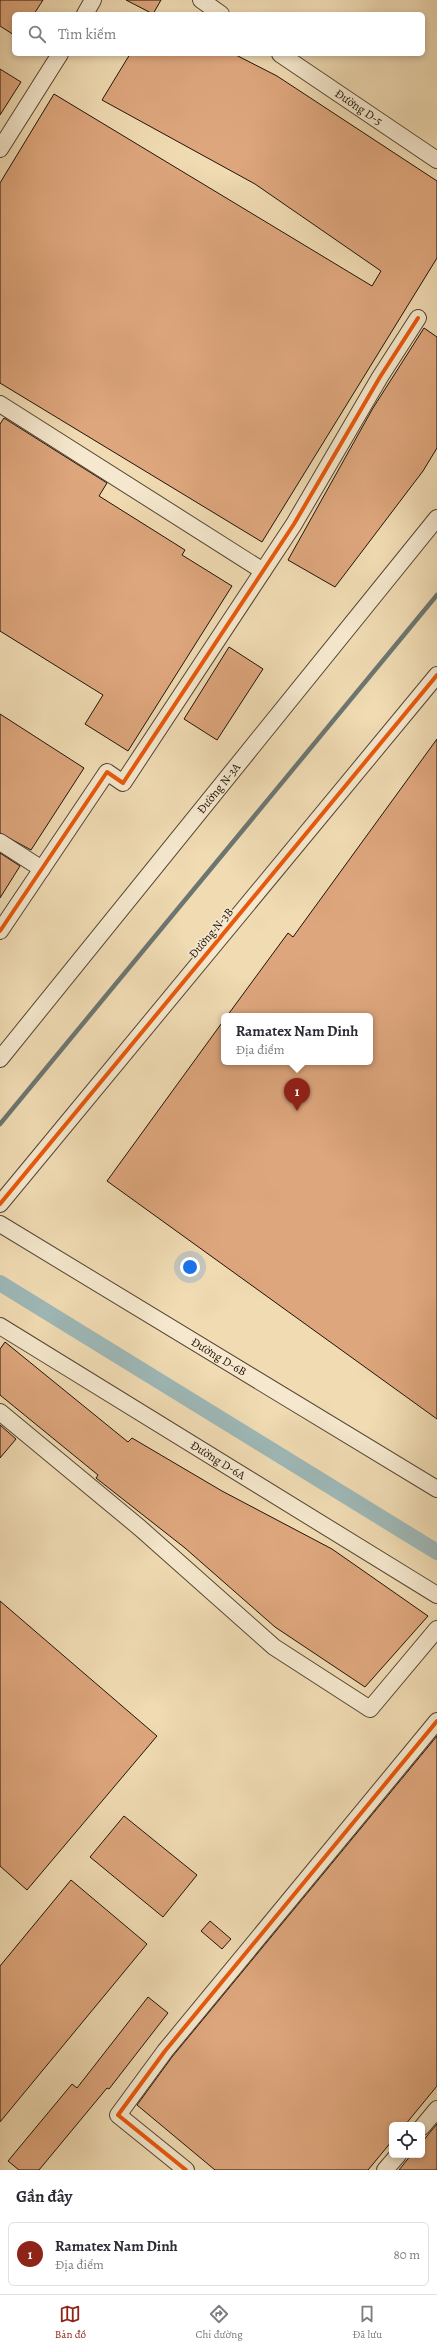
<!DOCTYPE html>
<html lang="vi">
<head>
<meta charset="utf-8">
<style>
	body { margin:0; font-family:Alegreya,serif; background:#f7f7f7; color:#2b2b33 }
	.controls { position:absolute; right:12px; bottom:12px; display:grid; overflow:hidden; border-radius:6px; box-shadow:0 2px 6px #0003 }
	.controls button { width:36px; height:36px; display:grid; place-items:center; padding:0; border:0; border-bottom:1px solid #e1e1e2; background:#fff; color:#2b2b33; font:20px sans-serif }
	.you { position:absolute; left:190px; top:1267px; width:14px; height:14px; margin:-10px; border:3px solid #fff; border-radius:50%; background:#1a73e8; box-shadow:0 0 0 6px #1a73e833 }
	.badge { display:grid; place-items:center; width:26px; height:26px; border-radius:50%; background:#8f2418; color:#fff; font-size:13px; font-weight:700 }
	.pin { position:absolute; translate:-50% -33px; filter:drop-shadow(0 1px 2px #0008) }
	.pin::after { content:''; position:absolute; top:21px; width:14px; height:12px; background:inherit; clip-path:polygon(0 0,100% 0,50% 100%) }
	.popup { position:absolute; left:221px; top:1013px; width:152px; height:52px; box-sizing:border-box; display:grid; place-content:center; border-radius:6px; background:#fff; filter:drop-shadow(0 1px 3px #0005); font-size:13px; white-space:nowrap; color:#7c7c81 }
	.popup b { font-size:15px; color:#2b2b33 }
	.popup::after { content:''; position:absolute; left:50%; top:100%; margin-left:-8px; border:8px solid transparent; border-top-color:#fff }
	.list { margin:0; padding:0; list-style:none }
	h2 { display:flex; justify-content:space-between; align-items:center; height:52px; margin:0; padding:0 16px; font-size:17px }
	h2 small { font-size:13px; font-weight:400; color:#7c7c81 }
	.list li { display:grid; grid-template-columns:26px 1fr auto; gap:12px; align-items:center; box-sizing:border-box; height:64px; margin:0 8px 8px; padding:0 8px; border:1px solid #e1e1e2; border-radius:6px }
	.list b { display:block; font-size:15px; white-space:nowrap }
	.list p { margin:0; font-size:13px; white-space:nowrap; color:#7c7c81 }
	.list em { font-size:13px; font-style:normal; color:#7c7c81 }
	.icon { flex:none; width:22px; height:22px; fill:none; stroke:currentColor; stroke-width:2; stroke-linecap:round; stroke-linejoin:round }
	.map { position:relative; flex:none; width:437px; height:2170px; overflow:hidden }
	.search { position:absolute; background:#fff; box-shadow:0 2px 6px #0003; left:12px; right:12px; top:12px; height:44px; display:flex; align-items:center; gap:10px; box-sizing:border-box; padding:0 14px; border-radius:6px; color:#7c7c81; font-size:15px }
	.sheet { height:124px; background:#fff }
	nav { display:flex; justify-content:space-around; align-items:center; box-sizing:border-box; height:56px; border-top:1px solid #e1e1e2; background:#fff; font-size:11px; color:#7c7c81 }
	nav a { display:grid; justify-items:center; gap:2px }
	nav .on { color:#8f2418 }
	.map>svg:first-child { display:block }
</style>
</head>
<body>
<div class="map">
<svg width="437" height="2170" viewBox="0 0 437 2170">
	<rect width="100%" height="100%" fill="#f0dbb3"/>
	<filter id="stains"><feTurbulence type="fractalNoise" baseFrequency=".005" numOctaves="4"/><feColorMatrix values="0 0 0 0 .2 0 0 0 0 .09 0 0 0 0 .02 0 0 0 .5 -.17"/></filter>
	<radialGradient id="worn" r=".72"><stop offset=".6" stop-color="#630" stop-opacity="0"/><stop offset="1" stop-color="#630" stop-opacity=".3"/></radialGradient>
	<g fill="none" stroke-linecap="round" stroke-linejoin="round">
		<!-- stream -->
		<path stroke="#6c7671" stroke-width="4.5" d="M0,1124L437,595"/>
		<!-- canal -->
		<path stroke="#9eb8b7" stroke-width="16" d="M0,1283L437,1552"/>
	</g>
	<!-- building -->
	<path fill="#dea67d" stroke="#201308" d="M0,0H43L34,14H14V35L0,26Z
		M126,0H161L153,14Z
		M130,54H234L277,76L437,181V258L262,542L0,383V183L54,94L372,286L381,271L255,184L102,100Z
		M0,69L21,82L0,115Z
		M424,328L437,337V448L423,471L335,587L288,560L373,408Z
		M4,418L107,483L99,496L185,550L182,555L232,586L128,751L85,724L103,695L0,631V424Z
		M229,647L263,669L217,740L184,719Z
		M0,714L84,768L31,850L0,833Z
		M437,739V1419L107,1181L224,1020V1062H370V1016H227L288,933L293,937Z
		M0,853L20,866L0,898Z
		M5,1342L128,1442L132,1438L222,1491L332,1549L428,1616L365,1687L275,1627L185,1548L96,1478L98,1475L0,1395V1349Z
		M0,1425L16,1439L0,1458Z
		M0,1601L157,1736L27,1890L0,1866Z
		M437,1736V2086L405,2125H392V2141L368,2170H215L137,2105L172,2057Z
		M124,1816L197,1875L163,1917L90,1857Z
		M71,1880L147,1944L0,2122V1966Z
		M210,1921L231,1939L222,1949L201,1931Z
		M148,1997L168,2013L109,2089L107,2088L39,2170H19L8,2161L72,2084L77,2088Z
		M437,2124V2170H399L411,2155H422V2142Z"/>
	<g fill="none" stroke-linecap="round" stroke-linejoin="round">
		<defs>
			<g id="minor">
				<path d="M201,0L221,14"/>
				<path d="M85,14L93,0"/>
				<path id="s1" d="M280,54L437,160"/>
				<path d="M0,149L60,54"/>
				<path d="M0,404L263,571"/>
				<path d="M0,842L42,869"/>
				<path d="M0,931L107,772L123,783L294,524L380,377L418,318"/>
				<path id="s2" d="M0,1059L437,518"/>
				<path d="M0,1204L437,675"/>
				<path id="s3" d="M0,1224L437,1489"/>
				<path id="s4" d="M0,1326L437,1595"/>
				<path d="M0,1412L140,1528L274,1647L370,1709L437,1629"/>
				<path d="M422,2127L437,2109"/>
				<path d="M186,2170L118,2115L165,2051L437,1721"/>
				<path d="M385,2170L398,2155"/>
			</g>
		</defs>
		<!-- minor casing -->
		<use href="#minor" stroke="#544533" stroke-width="18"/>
		<!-- minor -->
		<use href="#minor" stroke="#f5e8ce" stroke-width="16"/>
		<defs>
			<path id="cycleway" d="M0,931L107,772L123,783L294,524L380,377L418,318
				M0,1204L437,675
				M186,2170L118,2115L165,2051L437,1721"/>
		</defs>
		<!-- cycleway casing -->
		<use href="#cycleway" stroke="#f5e8ce" stroke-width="6"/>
		<!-- cycleway -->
		<use href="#cycleway" stroke="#e8590c" stroke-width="4"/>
	</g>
	<g text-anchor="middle" stroke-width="3" stroke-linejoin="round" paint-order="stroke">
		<!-- street labels -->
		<g font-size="12" fill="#201308" stroke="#f5e8ce">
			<text dy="4" stroke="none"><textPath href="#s1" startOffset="95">Đường D-5</textPath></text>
			<text dy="4" stroke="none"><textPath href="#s2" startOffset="348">Đường N-3A</textPath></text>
			<text transform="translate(211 933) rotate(-50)" y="4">Đường N-3B</text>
			<text dy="4" stroke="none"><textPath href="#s3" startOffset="256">Đường D-6B</textPath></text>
			<text dy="4" stroke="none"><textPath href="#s4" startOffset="256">Đường D-6A</textPath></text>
		</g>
	</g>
	<rect width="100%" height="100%" filter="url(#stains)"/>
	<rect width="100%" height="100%" fill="url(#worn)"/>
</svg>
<div class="controls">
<button><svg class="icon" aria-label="locate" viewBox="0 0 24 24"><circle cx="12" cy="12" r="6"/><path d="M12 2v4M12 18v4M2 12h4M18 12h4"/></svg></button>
</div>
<div class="you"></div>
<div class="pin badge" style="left:297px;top:1111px">1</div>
<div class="popup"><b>Ramatex Nam Dinh</b>Địa điểm</div>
<div class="search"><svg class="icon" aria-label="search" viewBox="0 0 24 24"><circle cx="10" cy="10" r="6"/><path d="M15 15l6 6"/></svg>Tìm kiếm</div>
</div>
<section class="sheet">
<h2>Gần đây<small></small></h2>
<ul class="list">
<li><span class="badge">1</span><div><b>Ramatex Nam Dinh</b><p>Địa điểm</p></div><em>80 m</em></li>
</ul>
</section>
<nav>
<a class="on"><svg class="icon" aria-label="map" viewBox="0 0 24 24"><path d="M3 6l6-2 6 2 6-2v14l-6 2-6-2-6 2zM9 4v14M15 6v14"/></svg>Bản đồ</a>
<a><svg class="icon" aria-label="directions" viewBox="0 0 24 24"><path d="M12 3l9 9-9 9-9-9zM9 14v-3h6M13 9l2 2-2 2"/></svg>Chỉ đường</a>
<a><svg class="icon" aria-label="saved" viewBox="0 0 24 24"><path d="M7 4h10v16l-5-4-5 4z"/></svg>Đã lưu</a>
</nav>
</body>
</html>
